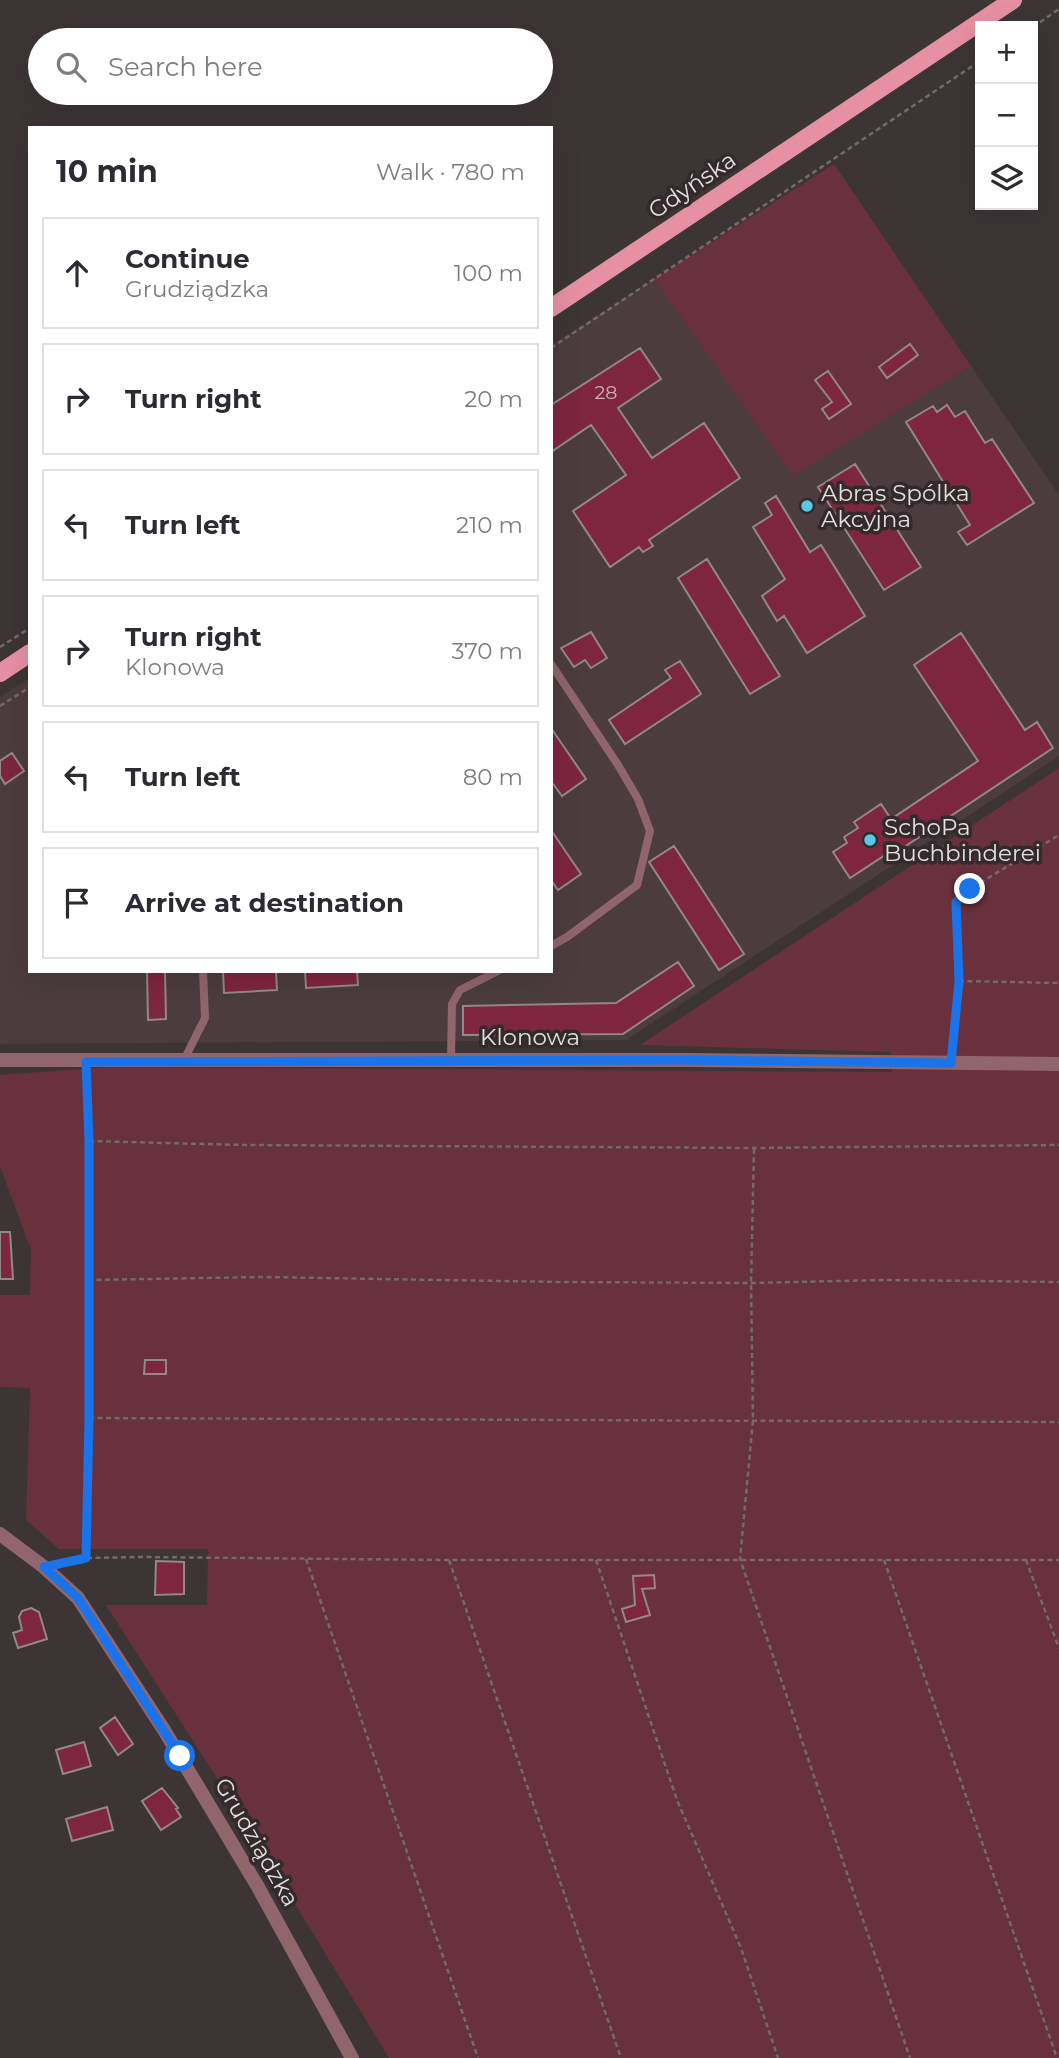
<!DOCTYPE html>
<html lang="en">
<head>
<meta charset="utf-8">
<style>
	body { margin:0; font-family:Montserrat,sans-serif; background:#f7f7f7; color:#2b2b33 }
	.controls { position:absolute; right:21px; top:21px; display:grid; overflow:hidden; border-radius:0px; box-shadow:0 7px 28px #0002 }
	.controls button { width:63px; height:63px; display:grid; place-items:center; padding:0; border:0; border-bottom:2px solid #e1e1e2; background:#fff; color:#2b2b33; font:35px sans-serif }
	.stop { position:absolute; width:21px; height:21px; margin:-16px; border:5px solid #1a73e8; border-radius:50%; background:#fff }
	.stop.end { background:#1a73e8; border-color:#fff; box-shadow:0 2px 7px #0008 }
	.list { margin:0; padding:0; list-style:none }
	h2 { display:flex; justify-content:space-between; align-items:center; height:91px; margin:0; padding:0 28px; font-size:30px }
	h2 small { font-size:23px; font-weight:400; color:#7c7c81 }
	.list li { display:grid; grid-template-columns:46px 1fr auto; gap:21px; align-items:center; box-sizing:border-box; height:112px; margin:0 14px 14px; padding:0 14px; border:2px solid #e1e1e2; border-radius:0px }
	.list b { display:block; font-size:26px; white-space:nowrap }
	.list p { margin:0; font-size:23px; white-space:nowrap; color:#7c7c81 }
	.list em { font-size:23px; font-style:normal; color:#7c7c81 }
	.icon { flex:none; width:38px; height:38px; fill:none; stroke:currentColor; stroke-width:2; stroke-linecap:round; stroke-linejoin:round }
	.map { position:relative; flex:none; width:1059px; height:2058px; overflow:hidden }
	.search { position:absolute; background:#fff; box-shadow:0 7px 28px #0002; left:28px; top:28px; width:525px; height:77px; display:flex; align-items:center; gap:18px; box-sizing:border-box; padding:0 24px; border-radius:38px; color:#7c7c81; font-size:26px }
	.panel { position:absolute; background:#fff; box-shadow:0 7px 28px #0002; left:28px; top:126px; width:525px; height:847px; border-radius:0px }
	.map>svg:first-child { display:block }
</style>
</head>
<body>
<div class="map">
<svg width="1059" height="2058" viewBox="0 0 1059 2058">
	<rect width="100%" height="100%" fill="#3d3436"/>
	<!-- built -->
	<path fill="#4c3c3f" d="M654,279L793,475L971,366L1059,495V756L626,1040L0,1044V697L30,678V971H551V345Z"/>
	<!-- green -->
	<path fill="#69313e" d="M834,164L971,366L793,476L654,279Z
		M1059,768V2058H389L250,1830L106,1605H207L208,1549H59L26,1520L30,1388L0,1387V1295H30L31,1250L0,1166V1075L109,1067L892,1072L891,1052L640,1045Z"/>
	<!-- building -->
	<path fill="#7e2540" stroke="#918889" stroke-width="2" d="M910,344L918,355L887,378L879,367Z
		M640,348L661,379L618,408L652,458L704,423L740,478L649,540L653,546L643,552L639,547L610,567L573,511L626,475L591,425L551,452V405Z
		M828,371L851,404L829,419L822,409L832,402L815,380Z
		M947,405L955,417L965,411L985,443L992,439L1034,503L967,545L958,532L970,525L906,422L933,406L937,412Z
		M855,464L921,567L884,590L818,487Z
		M776,496L810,552L821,545L865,616L807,653L784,616L777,621L762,596L785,579L753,527L772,515L765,503Z
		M707,559L780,676L750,694L678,578Z
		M591,632L607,658L591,668L585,660L574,667L561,648Z
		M961,633L1025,730L1037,722L1053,748L901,849L899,846L850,878L833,852L847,843L844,837L858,828L854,822L881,804L891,819L978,761L914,665Z
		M680,661L701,694L625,744L609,720L671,678L665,670Z
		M551,728L586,779L562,796L551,781Z
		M12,753L24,771L5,784L0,776V761Z
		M551,830L581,874L558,890L551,880Z
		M674,846L744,954L719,970L649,862Z
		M678,962L694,986L623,1034L463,1035V1006L616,1003Z
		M147,971H165L166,1019L148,1020Z
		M223,971H276L277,990L224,993Z
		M305,971H357L358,985L306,988Z
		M0,1232H10L13,1279H0Z
		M145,1360H166V1374H144Z
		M156,1561L184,1562V1594L155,1595Z
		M654,1575L655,1588L642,1589L650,1615L626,1622L622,1609L635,1605L633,1576Z
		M31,1608L39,1612L47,1639L18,1648L13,1633L22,1630L19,1617L22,1611Z
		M115,1717L133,1744L118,1755L100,1728Z
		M84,1742L91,1766L63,1774L56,1750Z
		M162,1788L178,1808L176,1809L181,1817L161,1830L142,1801Z
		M107,1807L113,1830L72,1841L66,1819Z"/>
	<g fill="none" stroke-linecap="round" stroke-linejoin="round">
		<!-- path -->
		<path stroke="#726a6b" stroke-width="2.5" stroke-dasharray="5 3.5" stroke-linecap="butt" d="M1033,27L1059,9
			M551,348L980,61
			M0,647L30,628
			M0,706L30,687
			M959,981L1059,983
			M953,1049L959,981L956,902L970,889L1059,835
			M89,1141L244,1145L754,1148L1059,1145
			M754,1149L751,1283L753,1420L740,1559L910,2058
			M88,1280L262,1277L561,1282L751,1283L884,1280L1059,1282
			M89,1418L1059,1422
			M86,1558L89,1418L88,1075
			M306,1559L478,2058
			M449,1560L621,2058
			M596,1560L677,1800L741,1948L778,2058
			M884,1560L1057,2058
			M1026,1560L1059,1648
			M62,1563L86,1558L139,1557L449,1560H1059"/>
		<!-- lane -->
		<path stroke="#90656d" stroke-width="8" d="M551,664L618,765L638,799L650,831L637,885L567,937L551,946
			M451,1059L452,1004L460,990L498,971
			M184,1060L205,1018L203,971"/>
		<!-- street -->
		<path stroke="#90656d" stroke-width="14" d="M0,1060H686L1059,1064
			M0,1534L44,1567L78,1598L164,1730L258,1887L352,2058"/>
		<!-- primary -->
		<path stroke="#e691a3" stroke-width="18" d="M551,308L1013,0
			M0,673L30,653"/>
	</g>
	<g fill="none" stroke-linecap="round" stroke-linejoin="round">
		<!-- route -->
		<path stroke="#1a73e8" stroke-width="9" d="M180,1756L78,1598L44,1567L86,1558L89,1418V1141L86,1062L686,1060L951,1063L959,981L956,902L970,889"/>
	</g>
	<!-- markers -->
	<g fill="#58c9e4" stroke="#322a2c" stroke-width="2.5">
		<circle cx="807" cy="506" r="7"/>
		<circle cx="870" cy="840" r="7"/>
	</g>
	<g text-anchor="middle" stroke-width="7" stroke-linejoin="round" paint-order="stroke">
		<!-- number labels -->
		<g font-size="19" fill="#cab0b7">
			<text x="606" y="399">28</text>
		</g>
		<!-- street labels -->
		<g font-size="23" fill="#e4dfdf" stroke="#322a2c">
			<text transform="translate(692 185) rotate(-34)" y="8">Gdyńska</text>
			<text x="530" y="1045">Klonowa</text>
			<text transform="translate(257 1842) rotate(60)" y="8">Grudziądzka</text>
		</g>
		<!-- poi labels -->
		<g font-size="23" fill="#e4dfdf" stroke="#322a2c" text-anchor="start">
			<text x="821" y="501">Abras Spólka<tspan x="821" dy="26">Akcyjna</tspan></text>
			<text x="884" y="835">SchoPa<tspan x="884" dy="26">Buchbinderei</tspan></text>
		</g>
	</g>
</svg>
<div class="controls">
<button>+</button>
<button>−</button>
<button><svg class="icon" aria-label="layers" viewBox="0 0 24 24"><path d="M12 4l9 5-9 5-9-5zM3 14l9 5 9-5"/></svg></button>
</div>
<div class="stop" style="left:180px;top:1756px"></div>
<div class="stop end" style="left:970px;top:889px"></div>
<div class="search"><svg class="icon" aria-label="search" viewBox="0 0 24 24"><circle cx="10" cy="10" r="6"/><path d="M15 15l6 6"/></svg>Search here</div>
<section class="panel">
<h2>10 min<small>Walk · 780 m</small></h2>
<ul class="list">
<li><svg class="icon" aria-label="ahead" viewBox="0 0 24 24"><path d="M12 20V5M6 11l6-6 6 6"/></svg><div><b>Continue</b><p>Grudziądzka</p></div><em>100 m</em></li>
<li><svg class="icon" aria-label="right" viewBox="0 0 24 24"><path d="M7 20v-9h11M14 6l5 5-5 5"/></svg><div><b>Turn right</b></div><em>20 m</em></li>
<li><svg class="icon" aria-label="left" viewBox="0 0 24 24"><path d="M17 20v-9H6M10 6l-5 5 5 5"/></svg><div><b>Turn left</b></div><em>210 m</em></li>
<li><svg class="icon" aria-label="right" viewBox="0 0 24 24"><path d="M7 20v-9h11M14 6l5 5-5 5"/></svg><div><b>Turn right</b><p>Klonowa</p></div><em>370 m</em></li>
<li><svg class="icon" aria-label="left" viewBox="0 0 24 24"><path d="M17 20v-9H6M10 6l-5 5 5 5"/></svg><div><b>Turn left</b></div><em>80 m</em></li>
<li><svg class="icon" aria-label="arrive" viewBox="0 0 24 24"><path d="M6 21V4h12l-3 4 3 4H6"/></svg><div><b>Arrive at destination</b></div></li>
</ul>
</section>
</div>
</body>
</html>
